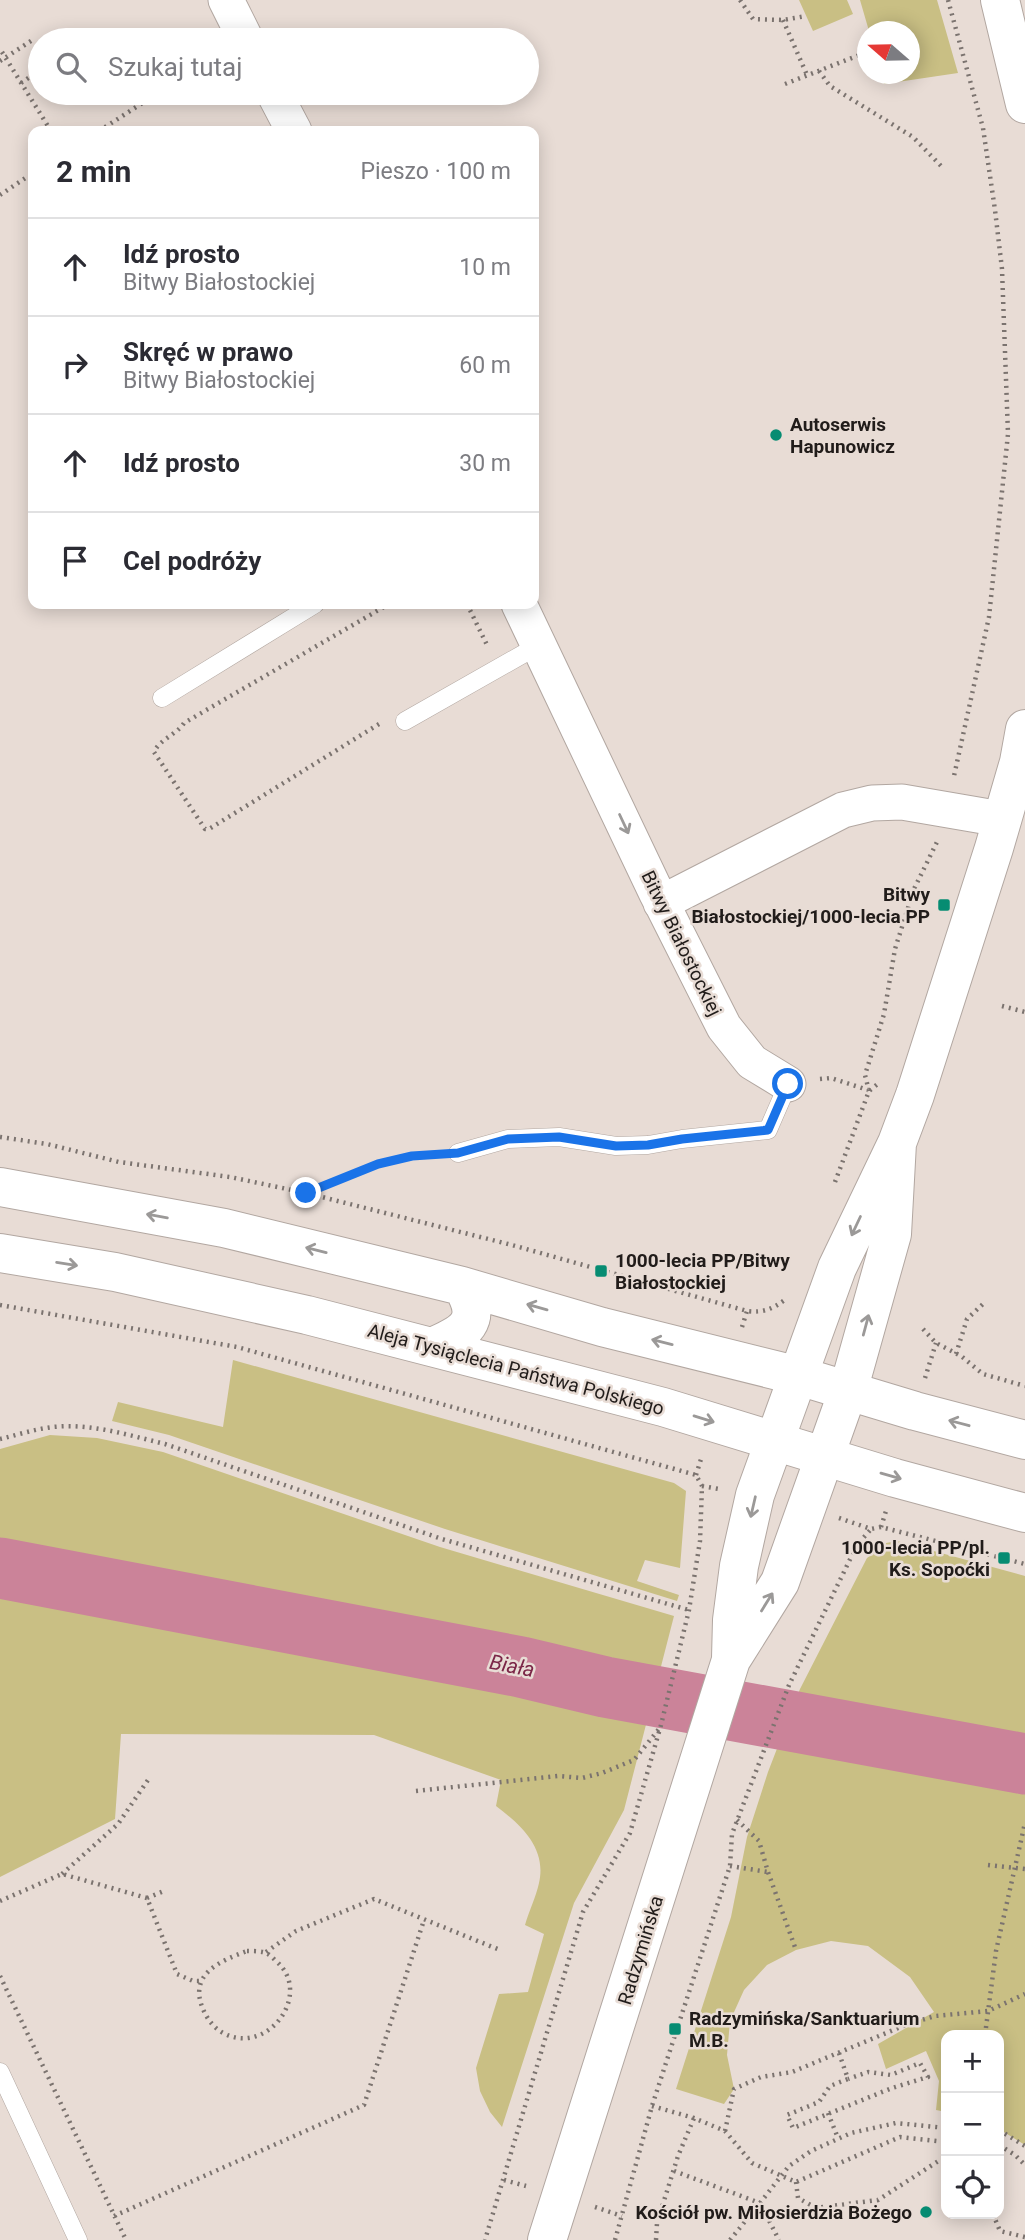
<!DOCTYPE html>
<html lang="pl">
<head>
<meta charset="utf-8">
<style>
	body { margin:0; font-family:Roboto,sans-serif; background:#f2f2f3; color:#2b2b33 }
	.controls { position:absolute; right:21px; bottom:21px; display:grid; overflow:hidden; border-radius:14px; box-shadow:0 4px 18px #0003 }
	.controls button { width:63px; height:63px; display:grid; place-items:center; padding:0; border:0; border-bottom:2px solid #e1e1e2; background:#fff; color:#2b2b33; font:35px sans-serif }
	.compass { position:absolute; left:857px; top:21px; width:63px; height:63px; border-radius:50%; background:#fff; box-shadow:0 4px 18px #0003; rotate:290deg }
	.stop { position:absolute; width:21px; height:21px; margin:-16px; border:5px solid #1a73e8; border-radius:50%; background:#fff }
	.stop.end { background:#1a73e8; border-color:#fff; box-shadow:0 2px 7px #0008 }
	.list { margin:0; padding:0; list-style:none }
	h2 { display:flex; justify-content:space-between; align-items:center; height:91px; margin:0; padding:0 28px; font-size:30px }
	h2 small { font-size:23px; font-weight:400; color:#7c7c81 }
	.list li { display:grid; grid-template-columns:46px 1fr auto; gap:21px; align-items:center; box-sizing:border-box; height:98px; padding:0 28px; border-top:2px solid #e1e1e2 }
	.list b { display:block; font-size:26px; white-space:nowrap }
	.list p { margin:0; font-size:23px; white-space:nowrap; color:#7c7c81 }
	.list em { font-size:23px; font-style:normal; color:#7c7c81 }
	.icon { flex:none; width:38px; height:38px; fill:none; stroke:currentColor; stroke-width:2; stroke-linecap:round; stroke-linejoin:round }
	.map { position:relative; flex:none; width:1025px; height:2240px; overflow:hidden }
	.search { position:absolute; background:#fff; box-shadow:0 4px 18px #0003; left:28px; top:28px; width:511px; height:77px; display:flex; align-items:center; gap:18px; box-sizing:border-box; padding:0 24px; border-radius:38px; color:#7c7c81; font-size:26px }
	.panel { position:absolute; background:#fff; box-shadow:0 4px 18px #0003; left:28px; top:126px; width:511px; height:483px; border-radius:14px }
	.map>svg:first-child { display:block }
</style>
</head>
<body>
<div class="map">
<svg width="1025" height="2240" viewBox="0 0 1025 2240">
	<rect width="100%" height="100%" fill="#e8dcd5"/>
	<!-- green -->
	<path fill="#c9bf84" d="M799,0H847L853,14L813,31Z
		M860,0H937L958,73L884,84L881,74H909V32L869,31Z
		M233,1360L674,1483L686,1491L680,1568L645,1560L637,1581L679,1595L677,1601L445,1529L169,1435L112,1421L118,1402L223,1427Z
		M50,1435L97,1438L163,1452L440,1547L674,1616L624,1810L574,1903L502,2127L490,2112L480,2091L476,2068L499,1994L528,1992L544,1934L525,1925C529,1911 536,1897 539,1883C547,1848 521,1825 496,1806L501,1780L374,1735L121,1734L115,1819L0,1877V1449Z
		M897,1541L1025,1576V2145L999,2129V2035H946V2112L936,2110L939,2081L926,2051L886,2069L878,2044L934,2012L910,1977L868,1946L831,1941L796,1950L767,1965L744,1990L730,2021L727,2055L734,2089L724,2104L676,2089L731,1917L747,1837L768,1772L800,1689L867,1558L886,1543Z"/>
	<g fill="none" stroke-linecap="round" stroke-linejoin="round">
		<!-- river -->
		<path stroke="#cb8399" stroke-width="61" d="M0,1568L521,1667L605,1687L1025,1764"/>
		<defs>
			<path id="service" d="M162,698L315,604
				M405,721L539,645
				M458,1153L508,1139L559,1137L616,1146L648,1145L682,1139L768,1130L788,1084
				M0,2072L78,2240"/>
			<path id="minor" d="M226,0L246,40
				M274,93L294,131
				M519,604L657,894L724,1027L752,1062L788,1084
				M661,903L843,810L872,803L902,802L1001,819"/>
			<path id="tertiary" d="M1000,0L1025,104
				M731,1658L732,1620L739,1566L755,1495L837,1268L897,1143L915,1095L994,848L1019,762L1025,729
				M547,2240L731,1660L780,1582L848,1391L892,1234L897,1143"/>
			<path id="secondary" d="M0,1187L224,1228L462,1286L602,1327L799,1376L915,1411L1025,1440
				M0,1253L115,1272L307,1315L663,1407L895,1478L1025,1513
				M432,1347C465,1333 484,1322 462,1286"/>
		</defs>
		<!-- service casing -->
		<use href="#service" stroke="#b2a7a1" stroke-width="19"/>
		<!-- minor casing -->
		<use href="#minor" stroke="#b2a7a1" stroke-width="37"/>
		<!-- tertiary casing -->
		<use href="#tertiary" stroke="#b2a7a1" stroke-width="40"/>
		<!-- secondary casing -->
		<use href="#secondary" stroke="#b2a7a1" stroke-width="40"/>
		<!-- path -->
		<path stroke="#7b736f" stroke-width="4.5" stroke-dasharray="2 5" stroke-linecap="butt" d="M740,0L753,19L783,20L806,16
			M948,0L983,128L995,210L1002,269L1008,434L989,617L954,776
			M783,20L807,75
			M2,52L51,131
			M0,61L34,39
			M819,71L830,86L913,137L944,169
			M21,83L40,70
			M785,84L867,52
			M99,131L158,93
			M0,195L33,173
			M467,604L487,645
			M379,724L209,829H205L154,752C160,739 176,735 184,723L389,604
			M1002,1006L1025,1012
			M820,1079L831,1078L868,1090
			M869,1091L865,1075L884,1014L895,949L914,889L937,842
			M0,1137L47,1144L119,1162L230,1177L306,1193L512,1245L747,1311C763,1313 773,1309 786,1299
			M835,1182L869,1091L879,1083
			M307,1193C351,1175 388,1158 435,1155
			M0,1305L237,1347L696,1475L702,1486L700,1541L689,1610L661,1725L630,1833L583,1912L485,2240
			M742,1327L747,1311
			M923,1329L936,1343L961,1356L983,1374L1025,1386
			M956,1354L967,1319L984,1303
			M925,1378L936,1343
			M0,1439C17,1435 35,1429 53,1427C91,1423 128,1435 165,1444L442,1539L689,1610
			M696,1475L702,1456
			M702,1486L719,1489
			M839,1518L871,1529L881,1527L1025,1564
			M881,1527L886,1511
			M416,1791L558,1776L582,1778L602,1773L634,1760L659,1729
			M737,1820L759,1841L768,1872L796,1950
			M988,1865L1025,1869
			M730,1866L768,1872
			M62,1874L118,1824L150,1777
			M147,1898L164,1891
			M0,1901L62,1874L147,1898L177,1974L193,1981H200
			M247,1951C252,1951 258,1951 263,1952C268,1953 272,1957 276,1961C314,1993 268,2057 223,2033C214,2028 207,2019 203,2009C188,1974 220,1961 247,1951Z
			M266,1952L296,1931L374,1899L500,1950
			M0,1976L126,2240
			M985,2035L996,1951L1025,1823
			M839,2053L848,2079L830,2086L819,2102L787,2115L793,2128L892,2088L928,2077L920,2063L891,2075L868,2072L848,2079
			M652,2106L694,2118L725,2131L752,2163L796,2182L900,2137L946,2142
			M828,2113L838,2138
			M999,2130L1025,2146
			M725,2131L734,2089L761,2077L792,2072L908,2024L935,2016L988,2011L1025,1994
			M999,2145L1015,2155L1025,2165
			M674,2171L760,2203L779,2240
			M504,2180L526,2186
			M796,2182L798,2198L816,2208L878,2200L940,2160H946
			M595,2207L622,2216
			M993,2214L1000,2231L1025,2237
			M114,2216L364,2105L424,1920
			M615,2240L652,2106L730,1866L732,1834L789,1685L857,1545L871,1529
			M656,2240L657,2223L678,2156L694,2118
			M730,2240L760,2203"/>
		<!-- service -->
		<use href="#service" stroke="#fff" stroke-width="18"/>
		<!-- minor -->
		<use href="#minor" stroke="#fff" stroke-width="35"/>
		<!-- tertiary -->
		<use href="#tertiary" stroke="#fff" stroke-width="38"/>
		<!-- secondary -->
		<use href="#secondary" stroke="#fff" stroke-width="38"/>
		<!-- path-bridge -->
		<path stroke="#7b736f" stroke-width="4.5" stroke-dasharray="2 5" stroke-linecap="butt" d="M760,2203L789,2166L811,2151L851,2133L896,2123L946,2128"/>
	</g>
	<!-- one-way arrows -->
	<defs><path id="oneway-shaft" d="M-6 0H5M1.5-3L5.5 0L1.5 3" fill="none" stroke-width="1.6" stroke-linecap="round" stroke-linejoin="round" transform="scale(1.75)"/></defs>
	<g stroke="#9b9998">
		<use href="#oneway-shaft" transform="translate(624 824) rotate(65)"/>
		<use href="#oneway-shaft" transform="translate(157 1216) rotate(-170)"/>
		<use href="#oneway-shaft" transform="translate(856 1226) rotate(115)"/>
		<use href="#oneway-shaft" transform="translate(316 1250) rotate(-166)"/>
		<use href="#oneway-shaft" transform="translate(67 1264) rotate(9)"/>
		<use href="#oneway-shaft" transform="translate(537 1307) rotate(-164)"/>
		<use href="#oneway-shaft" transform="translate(866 1325) rotate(-75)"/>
		<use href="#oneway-shaft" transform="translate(662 1342) rotate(-166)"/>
		<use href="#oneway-shaft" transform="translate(704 1419) rotate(17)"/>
		<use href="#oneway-shaft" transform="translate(959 1423) rotate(-165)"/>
		<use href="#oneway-shaft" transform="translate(891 1476) rotate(16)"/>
		<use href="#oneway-shaft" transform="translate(753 1507) rotate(103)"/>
		<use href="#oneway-shaft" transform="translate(767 1602) rotate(-58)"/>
	</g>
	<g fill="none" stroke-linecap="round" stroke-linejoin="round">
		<!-- route -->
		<path stroke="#1a73e8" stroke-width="9" d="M306,1193L378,1164L412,1156L458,1153L508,1139L559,1137L616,1146L648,1145L682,1139L768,1130L788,1084"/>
	</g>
	<!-- markers -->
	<g fill="#068c72" stroke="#e8dcd5" stroke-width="2.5">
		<circle cx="776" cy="435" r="7"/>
		<rect x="937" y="898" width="14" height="14" rx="3.5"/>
		<rect x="594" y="1264" width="14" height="14" rx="3.5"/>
		<rect x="997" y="1551" width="14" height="14" rx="3.5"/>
		<rect x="668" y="2022" width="14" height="14" rx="3.5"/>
		<circle cx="926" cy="2212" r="7"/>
	</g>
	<g text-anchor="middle" stroke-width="5" stroke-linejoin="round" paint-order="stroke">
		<!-- poi labels -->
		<g font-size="19" font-weight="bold" fill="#211c1a" stroke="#e8dcd5" text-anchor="start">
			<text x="790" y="431">Autoserwis<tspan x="790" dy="22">Hapunowicz</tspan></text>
			<text x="930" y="901" text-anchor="end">Bitwy<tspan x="930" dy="22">Białostockiej/1000-lecia PP</tspan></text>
			<text x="615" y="1267">1000-lecia PP/Bitwy<tspan x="615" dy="22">Białostockiej</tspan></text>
			<text x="990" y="1554" text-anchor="end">1000-lecia PP/pl.<tspan x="990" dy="22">Ks. Sopoćki</tspan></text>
			<text x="689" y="2025">Radzymińska/Sanktuarium<tspan x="689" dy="22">M.B.</tspan></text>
			<text x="912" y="2219" text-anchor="end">Kościół pw. Miłosierdzia Bożego</text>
		</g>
		<!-- street labels -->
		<g font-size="19" fill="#211c1a" stroke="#e8dcd5">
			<text transform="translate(682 943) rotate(64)" y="7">Bitwy Białostockiej</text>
			<text transform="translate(516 1369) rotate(15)" y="7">Aleja Tysiąclecia Państwa Polskiego</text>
			<text transform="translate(640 1950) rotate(-73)" y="7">Radzymińska</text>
		</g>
		<!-- water labels -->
		<g font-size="21" font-style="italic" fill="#7b2647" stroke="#e8dcd5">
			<text transform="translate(512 1666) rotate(11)" y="7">Biała</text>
		</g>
	</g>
</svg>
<div class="controls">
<button>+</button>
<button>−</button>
<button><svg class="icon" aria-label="locate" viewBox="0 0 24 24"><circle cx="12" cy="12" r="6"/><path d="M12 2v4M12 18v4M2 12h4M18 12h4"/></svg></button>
</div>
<svg class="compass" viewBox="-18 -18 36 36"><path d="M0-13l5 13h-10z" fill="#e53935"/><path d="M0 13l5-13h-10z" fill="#7c7c81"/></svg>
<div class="stop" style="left:788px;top:1084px"></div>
<div class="stop end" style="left:306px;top:1193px"></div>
<div class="search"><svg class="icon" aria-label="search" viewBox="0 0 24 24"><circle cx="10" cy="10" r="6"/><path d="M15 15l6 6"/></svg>Szukaj tutaj</div>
<section class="panel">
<h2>2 min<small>Pieszo · 100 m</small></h2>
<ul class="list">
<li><svg class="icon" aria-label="ahead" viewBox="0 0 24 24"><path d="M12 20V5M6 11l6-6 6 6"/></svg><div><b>Idź prosto</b><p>Bitwy Białostockiej</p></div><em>10 m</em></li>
<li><svg class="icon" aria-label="right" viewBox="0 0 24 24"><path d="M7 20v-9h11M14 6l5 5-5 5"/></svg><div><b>Skręć w prawo</b><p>Bitwy Białostockiej</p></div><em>60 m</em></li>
<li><svg class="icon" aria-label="ahead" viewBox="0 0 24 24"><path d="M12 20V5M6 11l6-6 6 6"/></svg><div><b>Idź prosto</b></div><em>30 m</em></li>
<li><svg class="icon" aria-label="arrive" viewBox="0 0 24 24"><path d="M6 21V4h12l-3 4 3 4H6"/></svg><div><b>Cel podróży</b></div></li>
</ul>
</section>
</div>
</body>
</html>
